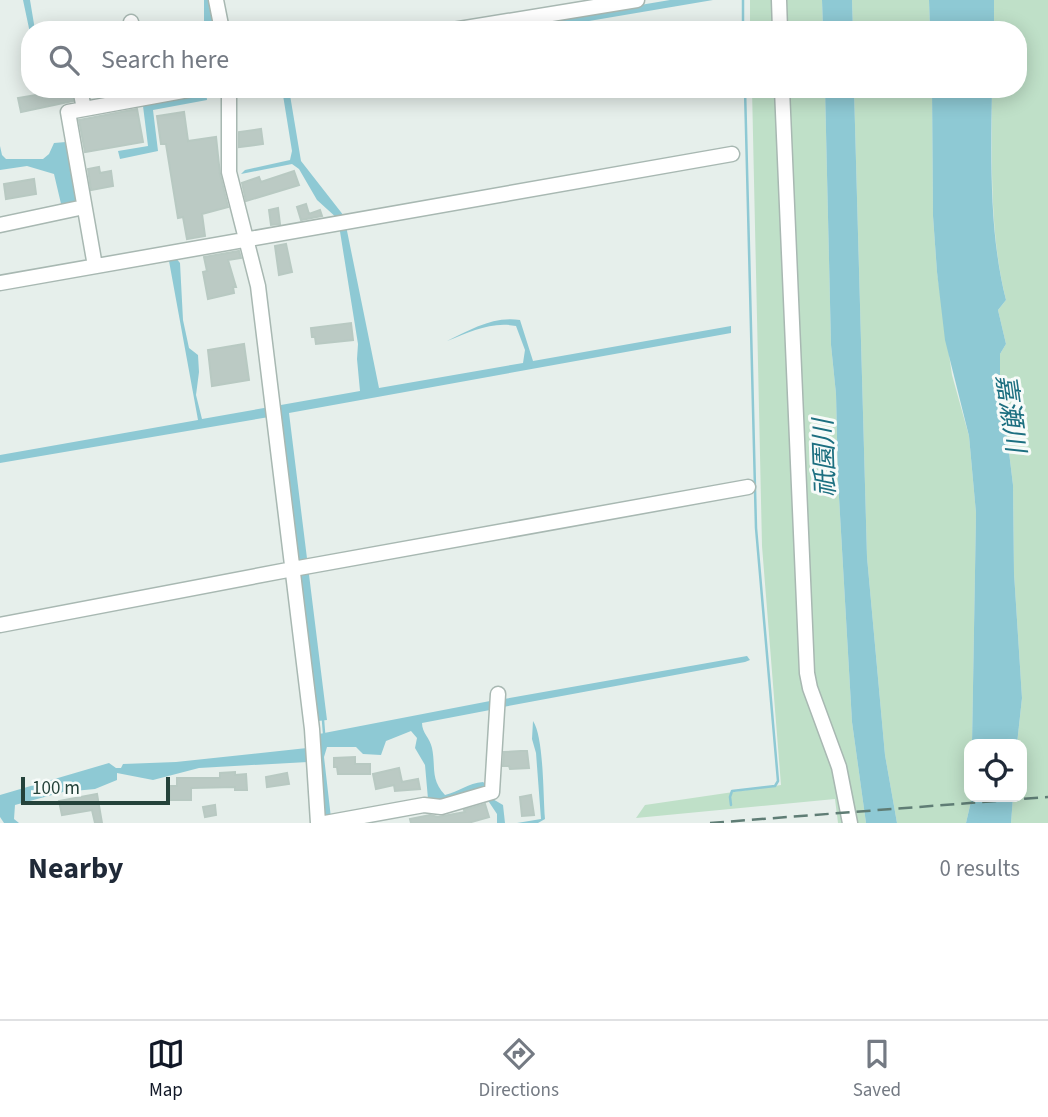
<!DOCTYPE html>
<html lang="en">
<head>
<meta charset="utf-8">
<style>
	body { margin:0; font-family:"Source Sans 3","Noto Sans JP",sans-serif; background:#f2f2f3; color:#1f2937 }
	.controls { position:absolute; right:21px; bottom:21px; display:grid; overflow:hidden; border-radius:14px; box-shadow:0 4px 18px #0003 }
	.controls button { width:63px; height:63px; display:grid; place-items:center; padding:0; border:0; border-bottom:2px solid #e0e1e3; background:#fff; color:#1f2937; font:35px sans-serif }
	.scale { position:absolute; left:21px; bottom:18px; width:149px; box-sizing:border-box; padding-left:7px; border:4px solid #24423a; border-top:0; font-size:19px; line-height:24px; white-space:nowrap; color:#24423a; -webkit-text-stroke:5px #f7fbf9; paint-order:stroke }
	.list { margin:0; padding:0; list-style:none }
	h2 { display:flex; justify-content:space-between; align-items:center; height:91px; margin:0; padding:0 28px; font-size:30px }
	h2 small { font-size:23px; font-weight:400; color:#747a83 }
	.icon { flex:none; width:38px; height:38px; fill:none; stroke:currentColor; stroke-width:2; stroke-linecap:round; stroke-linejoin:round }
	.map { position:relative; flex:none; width:1048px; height:823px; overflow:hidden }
	.search { position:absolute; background:#fff; box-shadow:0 4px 18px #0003; left:21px; right:21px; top:21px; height:77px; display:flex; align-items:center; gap:18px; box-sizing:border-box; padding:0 24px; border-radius:28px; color:#747a83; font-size:26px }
	.sheet { height:196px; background:#fff }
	nav { display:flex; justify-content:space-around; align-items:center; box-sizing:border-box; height:98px; border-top:2px solid #e0e1e3; background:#fff; font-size:19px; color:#747a83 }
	nav a { display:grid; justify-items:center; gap:4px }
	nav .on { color:#111827 }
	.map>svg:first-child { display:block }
</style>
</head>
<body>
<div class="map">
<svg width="1048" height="823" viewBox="0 0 1048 823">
	<rect width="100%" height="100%" fill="#e6efeb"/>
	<!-- green -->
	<path fill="#bfe0c8" d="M750,0H822L823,30H750Z
		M852,0H929L930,30H853Z
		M994,0H1048V823H1011L1013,797H1022V744H1017L1022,698L1014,573L1013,485L1000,378V354L1006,344L998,310L1006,300C989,232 992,159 992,89H1018V30H994Z
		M752,89H825L831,345L836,394L838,480L852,722L866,823H838L835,799L636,818L645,805L781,785L762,546Z
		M854,89H932L933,216L937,272L952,375L969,436L976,513L972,744H969V797H972L966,823H897L885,755L867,557Z"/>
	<!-- water -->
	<path fill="#8ec9d4" d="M23,0H30L35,30H30V33Z
		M204,0H210L215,30H204Z
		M670,0H713L536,30H492Z
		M822,0H852L853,30H823Z
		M929,0H994V30H930Z
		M196,89H206L207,100L153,110L158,151L120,159L118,151L148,146L143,106L193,96Z
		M282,89H289L301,161L344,216L379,388L523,363L525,350L516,326C492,321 470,332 447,341C470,330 493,316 520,320L533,361L731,326V333L289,413L327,720L318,721L281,415L0,463V455L198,420L169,261L175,257L180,263L183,320L189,348L198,355L199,372L196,395L202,419L360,391L357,359L358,344L338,219L317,200L299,169L292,164L241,174L245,170L290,160L292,151Z
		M825,89H854L867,557L885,755L897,823H866L852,722L838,480L836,394L831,345Z
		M932,89H992C991,158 989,233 1006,300L998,310L1006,344L1000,354V378L1013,485L1014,573L1022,698L1017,744H972L976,513L969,436L945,340L937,272L933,216Z
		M66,142L79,203L62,208L54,174L27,166L0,170V146L2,155L6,159H43L49,154L54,143Z
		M747,656L750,660L745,662L503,707L504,699Z
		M490,701V710L422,723C422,733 430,738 432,748C436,767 430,779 445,795C459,792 468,783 483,782L488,786L448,802L428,799L425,765L415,748L417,738L411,731L386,741L381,755L363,754L356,747H327L324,757L331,818L323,820L308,762L199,768L153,780L117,773V780L95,789L63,792L15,805L14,819L19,823H4L0,817V795L109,763L116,768H121L123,764L176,762L307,748L319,734Z
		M533,721C544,737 543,797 545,819L538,823H517L541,819L536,753L532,739Z
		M972,797H1013L1011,823H966Z
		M491,798L503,805L505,823H497V814L487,799Z"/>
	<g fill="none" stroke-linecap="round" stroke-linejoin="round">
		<!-- stream -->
		<path stroke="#8ec9d4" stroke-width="2.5" d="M743,0V30
			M323,720L324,733
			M731,805L730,797L732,791L775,786L778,781L756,528L745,89"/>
	</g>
	<!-- building -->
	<path fill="#bbcac4" stroke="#b8c9c2" stroke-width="2" d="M54,89H71L73,101L21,112L18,98L54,92Z
		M137,109L143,142L85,152L79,120Z
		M184,112L188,141L216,137L220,174L228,207L202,214L205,236L187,239L183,217L178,218L166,144H161L157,116Z
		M261,129L263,144L239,147V132Z
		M99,167L100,173L111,171L113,186L91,190L88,169Z
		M294,171L299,185L246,201L242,183L259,177L261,182Z
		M34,179L36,194L6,199L4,184Z
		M306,204L309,214L320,210L322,216L301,220L297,207Z
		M278,208L280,224L271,225L269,210Z
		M286,244L292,272L279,275L275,246Z
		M239,251L241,258L228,260L236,287H233L234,293L208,299L203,272L207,271L204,257Z
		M351,323L353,340L316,344L315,337H312L311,328Z
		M244,344L249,380L212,386L208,350Z
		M521,751H527L529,768L510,769L509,766H503L504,752Z
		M355,757V764H370V774H338L337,767H334V758Z
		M399,768L402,782L418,779L420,789L395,791L394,785L376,789L373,774Z
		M235,772V775L246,774L247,790H235V787L191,788V800H170V786H177V778H220V773Z
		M287,773L289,784L267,787L266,777Z
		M97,794L102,823H95L92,810L62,815L59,801Z
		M531,795L534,815L522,816L520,797Z
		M485,804L489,817L468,823H411L410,819L430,815L438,817L465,812L464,810Z
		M215,805L216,815L205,817L203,807Z"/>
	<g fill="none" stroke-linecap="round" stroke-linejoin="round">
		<defs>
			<path id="minor" d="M216,0L222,30
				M779,0L780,30
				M131,22L133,30
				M453,30L637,0
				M80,89L84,109
				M229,89V172L258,286L312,729L318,823
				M782,89L807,673L810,688L839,767L850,823
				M0,225L84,207
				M95,266L68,112L194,89
				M0,283L732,154
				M0,625L293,569L748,487
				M325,823L424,805L441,807L492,792L498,694"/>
		</defs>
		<!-- minor casing -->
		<use href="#minor" stroke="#a8b8b2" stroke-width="17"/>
		<!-- minor -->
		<use href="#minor" stroke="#fff" stroke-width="14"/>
		<!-- rail -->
		<path stroke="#5f7d75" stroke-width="2.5" stroke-dasharray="14 7" stroke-linecap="butt" d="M710,823L1048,797"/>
	</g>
	<g text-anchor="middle" stroke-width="6" stroke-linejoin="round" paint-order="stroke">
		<!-- water labels -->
		<g font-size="26" font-style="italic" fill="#1c6f80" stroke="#f7fbf9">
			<text transform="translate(1011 413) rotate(82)" y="9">嘉瀬川</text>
			<text transform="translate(824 458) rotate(-92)" y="9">祇園川</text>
		</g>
	</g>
</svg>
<div class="controls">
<button><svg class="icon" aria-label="locate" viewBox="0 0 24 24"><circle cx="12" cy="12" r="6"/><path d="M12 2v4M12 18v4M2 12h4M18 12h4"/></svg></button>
</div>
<div class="scale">100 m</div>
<div class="search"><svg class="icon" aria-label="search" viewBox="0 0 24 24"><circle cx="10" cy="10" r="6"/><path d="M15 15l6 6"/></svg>Search here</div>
</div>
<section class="sheet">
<h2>Nearby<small>0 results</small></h2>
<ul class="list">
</ul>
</section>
<nav>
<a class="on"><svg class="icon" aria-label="map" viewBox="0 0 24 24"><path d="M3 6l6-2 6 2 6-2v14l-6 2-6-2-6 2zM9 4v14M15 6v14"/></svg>Map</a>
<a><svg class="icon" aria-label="directions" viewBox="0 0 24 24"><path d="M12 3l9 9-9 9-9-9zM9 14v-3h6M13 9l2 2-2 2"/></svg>Directions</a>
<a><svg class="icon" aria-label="saved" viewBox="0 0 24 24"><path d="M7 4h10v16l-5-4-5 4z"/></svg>Saved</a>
</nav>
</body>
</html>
